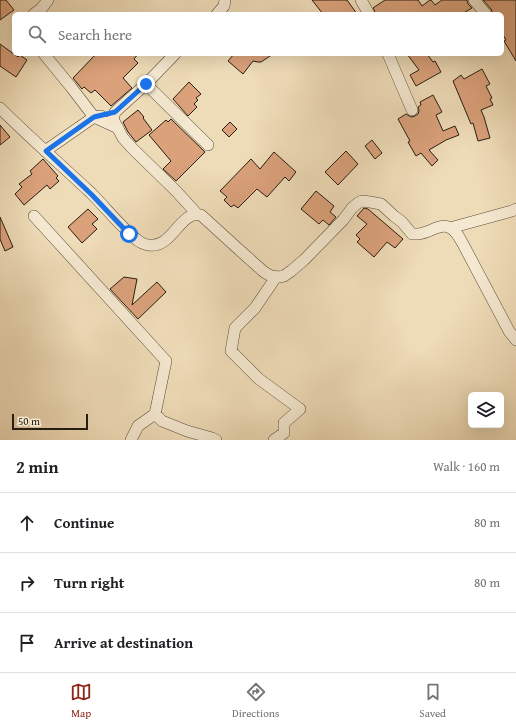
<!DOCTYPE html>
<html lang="en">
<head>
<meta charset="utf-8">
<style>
	body { margin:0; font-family:"Gentium Book Plus",serif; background:#f6f6f6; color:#202124 }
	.controls { position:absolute; right:12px; bottom:12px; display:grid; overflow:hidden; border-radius:6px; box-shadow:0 4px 16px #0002 }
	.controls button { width:36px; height:36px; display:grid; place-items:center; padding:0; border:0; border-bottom:1px solid #e0e0e0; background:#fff; color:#202124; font:20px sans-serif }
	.scale { position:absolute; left:12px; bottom:10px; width:76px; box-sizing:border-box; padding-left:4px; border:2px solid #281d0f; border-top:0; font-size:11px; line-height:14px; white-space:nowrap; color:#281d0f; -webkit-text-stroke:3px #f4e8d0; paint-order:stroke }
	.stop { position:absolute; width:12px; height:12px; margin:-9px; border:3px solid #1a73e8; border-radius:50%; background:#fff }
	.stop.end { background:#1a73e8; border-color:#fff; box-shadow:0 1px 4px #0008 }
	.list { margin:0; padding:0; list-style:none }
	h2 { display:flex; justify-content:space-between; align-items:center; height:52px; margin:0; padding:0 16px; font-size:17px }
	h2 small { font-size:13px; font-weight:400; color:#757577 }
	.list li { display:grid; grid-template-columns:26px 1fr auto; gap:12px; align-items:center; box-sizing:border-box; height:60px; padding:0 16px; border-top:1px solid #e0e0e0 }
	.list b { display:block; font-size:15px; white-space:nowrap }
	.list em { font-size:13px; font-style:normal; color:#757577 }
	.icon { flex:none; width:22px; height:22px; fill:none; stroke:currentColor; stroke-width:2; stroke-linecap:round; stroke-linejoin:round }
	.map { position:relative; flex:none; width:516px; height:440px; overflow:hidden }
	.search { position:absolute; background:#fff; box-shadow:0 4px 16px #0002; left:12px; right:12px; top:12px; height:44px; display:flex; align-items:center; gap:10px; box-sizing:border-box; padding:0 14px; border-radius:6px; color:#757577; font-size:15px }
	.sheet { height:232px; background:#fff }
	nav { display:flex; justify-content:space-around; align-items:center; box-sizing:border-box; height:56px; border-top:1px solid #e0e0e0; background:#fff; font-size:11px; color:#757577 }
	nav a { display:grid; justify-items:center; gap:2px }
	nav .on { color:#8f2418 }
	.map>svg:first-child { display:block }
</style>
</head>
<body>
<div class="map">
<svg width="516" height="440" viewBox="0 0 516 440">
	<rect width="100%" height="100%" fill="#eedbb7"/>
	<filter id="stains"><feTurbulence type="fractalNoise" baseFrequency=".005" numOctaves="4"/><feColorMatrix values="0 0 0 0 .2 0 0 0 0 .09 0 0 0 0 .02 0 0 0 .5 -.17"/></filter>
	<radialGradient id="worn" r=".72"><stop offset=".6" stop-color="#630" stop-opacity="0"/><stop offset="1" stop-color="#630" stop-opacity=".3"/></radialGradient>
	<!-- building -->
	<path fill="#daa17b" stroke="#281d0f" d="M0,0H6L14,10L0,20Z
		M312,0H347L357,14H323Z
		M385,0H418L422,6L430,0H431L435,5L442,0H467L468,4L472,8L462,14H376L373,8Z
		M483,0H516V61L504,41L506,40L502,33V14H493L491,9Z
		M0,44L18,57L20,55L27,60L16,77L0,66Z
		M96,54H138L134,59L138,63L123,78L132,88L111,106L95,90L91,93L84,87L82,89L73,78Z
		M234,54H273L261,62H258L253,61L243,74L228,61Z
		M407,54H427L433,62L435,61L441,72L416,86L410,75L419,70Z
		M482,69L490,84L486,86L492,98L490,99L493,105L481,110L484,117L490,138L478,141L473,123L471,124L453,81L461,75L464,79Z
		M189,82L201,94L196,98L198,100L194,104L197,107L188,116L173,99Z
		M433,95L442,112L436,115L443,131L455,126L459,135L446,140L429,150L438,160L432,166L421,153L416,156L408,142L410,141L398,119L406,114L411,117L415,116L418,114L419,111L418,107L421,105L420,102Z
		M138,110L144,117L143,118L152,130L136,142L128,132L123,122Z
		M171,119L205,152L176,181L163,169L171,161L149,135L166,120L168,122Z
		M230,122L237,129L229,137L222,130Z
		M0,125L10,137L0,145Z
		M372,140L382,153L375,159L365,146Z
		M346,151L358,164L338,185L325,172Z
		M274,152L296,172L289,181L285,177L267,197L257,189L238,208L234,205L231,207L224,200L227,197L220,191L251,159L260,169Z
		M43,159L58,176L56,178L59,181L50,189L47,185L24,205L15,194L22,187L19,184L32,174L30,171Z
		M316,191L334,206L330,212L336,217L329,225L323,220L319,224L301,209Z
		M364,208L368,209L403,239L395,248L387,242L374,257L357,242L360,239L356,235L367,224L357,216Z
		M88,209L98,219L92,224L97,229L82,243L68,227Z
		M0,217L13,247L5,251L0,239Z
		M124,277L137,279L132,305L157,282L166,292L138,319L110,289Z"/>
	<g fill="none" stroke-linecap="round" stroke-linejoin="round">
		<defs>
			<path id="minor" d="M361,0L369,14
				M474,0L486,14
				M34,14L41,9L48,0
				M217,14L224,6L225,0
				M44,54L71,87L94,117L118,128
				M175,54L146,84L115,112L113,119L123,138L132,148L176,191L197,214
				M388,54L412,110
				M146,84L208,145
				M0,108C29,137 61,165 91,193C106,208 119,225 136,239C139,242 145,245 149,245C172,249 180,210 201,215L235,246L264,272L271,276L279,277L284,276L291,271L304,260L343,220L352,208L358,203L362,201L370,202L381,204L394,216L402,222L412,234C414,234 416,234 418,234C432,233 444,218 456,233C459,236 461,241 463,244L509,331L516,340
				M45,151L94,117L101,116
				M34,216L166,361L155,414
				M450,228L512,211L516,209
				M131,440L138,426L155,414L162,421L187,431L212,438L216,440
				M274,440L284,433V423L300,409L259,379L231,351L235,328L255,308L276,277"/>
		</defs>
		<!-- minor casing -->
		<use href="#minor" stroke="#5a4c39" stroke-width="12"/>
		<!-- minor -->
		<use href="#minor" stroke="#f4e8d0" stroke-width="11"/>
	</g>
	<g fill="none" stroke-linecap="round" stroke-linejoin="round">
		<!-- route -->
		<path stroke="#1a73e8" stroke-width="5" d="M129,234L92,195L46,151L94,117L115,112L146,84"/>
	</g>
	<rect width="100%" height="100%" filter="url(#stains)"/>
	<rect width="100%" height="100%" fill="url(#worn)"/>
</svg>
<div class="controls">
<button><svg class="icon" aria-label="layers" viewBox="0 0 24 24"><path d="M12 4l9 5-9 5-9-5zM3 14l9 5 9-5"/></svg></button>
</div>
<div class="scale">50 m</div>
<div class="stop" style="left:129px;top:234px"></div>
<div class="stop end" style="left:146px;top:84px"></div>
<div class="search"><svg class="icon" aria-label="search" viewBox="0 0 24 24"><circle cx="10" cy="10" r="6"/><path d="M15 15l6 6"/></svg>Search here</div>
</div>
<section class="sheet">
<h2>2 min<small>Walk · 160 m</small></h2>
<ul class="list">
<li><svg class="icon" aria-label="ahead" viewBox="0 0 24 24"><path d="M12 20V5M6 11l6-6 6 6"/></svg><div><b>Continue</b></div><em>80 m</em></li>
<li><svg class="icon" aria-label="right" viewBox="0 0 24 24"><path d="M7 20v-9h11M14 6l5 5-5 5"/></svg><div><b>Turn right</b></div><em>80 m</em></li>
<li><svg class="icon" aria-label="arrive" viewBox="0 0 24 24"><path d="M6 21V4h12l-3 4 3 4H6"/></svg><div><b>Arrive at destination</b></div></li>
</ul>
</section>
<nav>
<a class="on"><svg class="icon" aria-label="map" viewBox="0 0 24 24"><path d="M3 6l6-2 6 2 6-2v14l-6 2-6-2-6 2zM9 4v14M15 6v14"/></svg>Map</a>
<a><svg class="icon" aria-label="directions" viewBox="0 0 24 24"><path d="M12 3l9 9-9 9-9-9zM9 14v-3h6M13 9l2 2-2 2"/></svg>Directions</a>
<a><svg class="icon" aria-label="saved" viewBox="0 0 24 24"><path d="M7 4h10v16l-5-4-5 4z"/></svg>Saved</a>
</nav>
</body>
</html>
